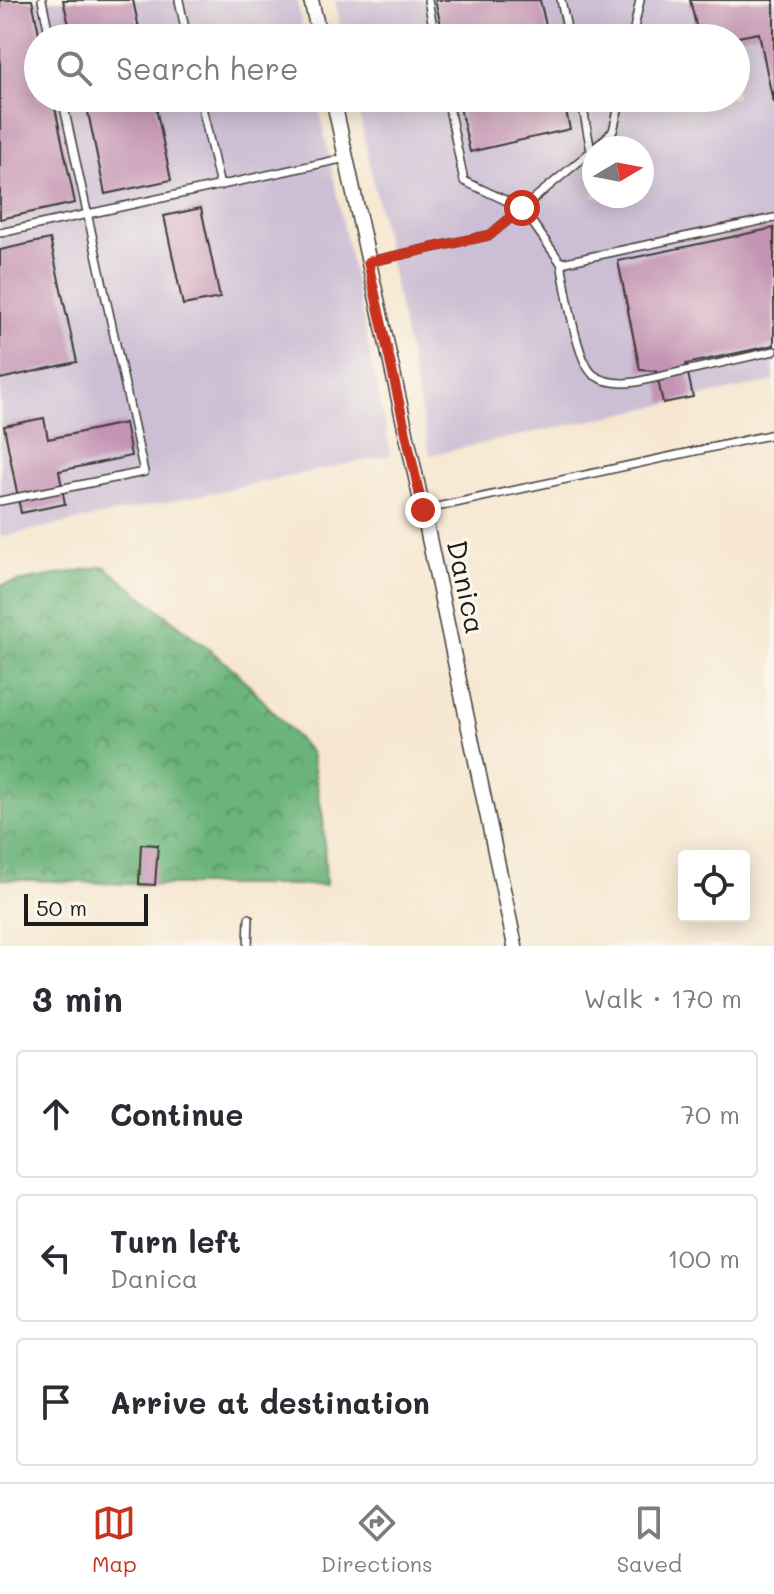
<!DOCTYPE html>
<html lang="en">
<head>
<meta charset="utf-8">
<style>
	body { margin:0; font-family:Mali,sans-serif; background:#f7f7f7; color:#2b2b33 }
	.controls { position:absolute; right:24px; bottom:24px; display:grid; overflow:hidden; border-radius:8px; box-shadow:0 4px 20px #0003 }
	.controls button { width:72px; height:72px; display:grid; place-items:center; padding:0; border:0; border-bottom:2px solid #e1e1e2; background:#fff; color:#2b2b33; font:40px sans-serif }
	.compass { position:absolute; left:582px; top:136px; width:72px; height:72px; border-radius:50%; background:#fff; box-shadow:0 4px 20px #0003; rotate:80deg }
	.scale { position:absolute; left:24px; bottom:20px; width:124px; box-sizing:border-box; padding-left:8px; border:4px solid #1c1c1c; border-top:0; font-size:22px; line-height:28px; white-space:nowrap; color:#1c1c1c; -webkit-text-stroke:6px #fbf7ec; paint-order:stroke }
	.stop { position:absolute; width:24px; height:24px; margin:-18px; border:6px solid #c8321e; border-radius:50%; background:#fff }
	.stop.end { background:#c8321e; border-color:#fff; box-shadow:0 2px 8px #0008 }
	.list { margin:0; padding:0; list-style:none }
	h2 { display:flex; justify-content:space-between; align-items:center; height:104px; margin:0; padding:0 32px; font-size:34px }
	h2 small { font-size:26px; font-weight:400; color:#7c7c81 }
	.list li { display:grid; grid-template-columns:52px 1fr auto; gap:24px; align-items:center; box-sizing:border-box; height:128px; margin:0 16px 16px; padding:0 16px; border:2px solid #e1e1e2; border-radius:8px }
	.list b { display:block; font-size:30px; white-space:nowrap }
	.list p { margin:0; font-size:26px; white-space:nowrap; color:#7c7c81 }
	.list em { font-size:26px; font-style:normal; color:#7c7c81 }
	.icon { flex:none; width:44px; height:44px; fill:none; stroke:currentColor; stroke-width:2; stroke-linecap:round; stroke-linejoin:round }
	.map { position:relative; flex:none; width:774px; height:946px; overflow:hidden }
	.search { position:absolute; background:#fff; box-shadow:0 4px 20px #0003; left:24px; right:24px; top:24px; height:88px; display:flex; align-items:center; gap:20px; box-sizing:border-box; padding:0 28px; border-radius:44px; color:#7c7c81; font-size:30px }
	.sheet { height:536px; background:#fff }
	nav { display:flex; justify-content:space-around; align-items:center; box-sizing:border-box; height:112px; border-top:2px solid #e1e1e2; background:#fff; font-size:22px; color:#7c7c81 }
	nav a { display:grid; justify-items:center; gap:4px }
	nav .on { color:#c8321e }
	.map>svg:first-child { display:block }
</style>
</head>
<body>
<div class="map">
<svg width="774" height="946" viewBox="0 0 774 946">
	<defs>
		<pattern id="forest-crowns" width="20" height="18" patternUnits="userSpaceOnUse" patternTransform="scale(2)"><rect width="20" height="18" fill="#6ab37a"/><path d="M2 6a3 3 0 1 1 6 0M12 15a3 3 0 1 1 6 0" fill="none" stroke="#569163"/></pattern>
	</defs>
	<rect width="100%" height="100%" fill="#fbf7ec"/>
	<filter id="ink" filterUnits="userSpaceOnUse"><feTurbulence type="fractalNoise" baseFrequency=".0125" numOctaves="2"/><feDisplacementMap in="SourceGraphic" scale="16" xChannelSelector="R" yChannelSelector="G"/><feConvolveMatrix kernelMatrix="1 2 1 2 8 2 1 2 1" color-interpolation-filters="sRGB"/></filter>
	<filter id="wash" filterUnits="userSpaceOnUse"><feTurbulence type="fractalNoise" baseFrequency=".006" numOctaves="4" result="noise"/><feDisplacementMap in="SourceGraphic" scale="32" xChannelSelector="R" yChannelSelector="G"/><feGaussianBlur stdDeviation="1.8" result="paint"/><feColorMatrix in="noise" values="0 0 0 0 0 0 0 0 0 0 0 0 0 0 0 0 0 1.4 0 .05"/><feComposite in="paint" operator="in"/></filter>
	<g filter="url(#wash)">
		<rect width="100%" height="100%" fill="#f6e6cf"/>
		<!-- industrial -->
		<path fill="#ccbed4" fill-rule="evenodd" d="M0,0H297L304,38H38V98H317L391,455L0,537Z
			M335,0H774V381L430,455L356,98H736V38H343ZM594,148H642V196H594Z"/>
		<!-- forest -->
		<path fill="url(#forest-crowns)" stroke="#43684b" stroke-width="2" d="M104,566L236,671L311,753L323,818L326,885H155L0,879V585Z"/>
		<g id="blocks">
			<!-- building -->
			<path fill="#c494b4" d="M0,0H32L40,38H38V98H53L75,203L0,219Z
				M63,0H133L141,38H72Z
				M435,0H540L549,38H444Z
				M690,0H774V102H773L759,33L733,38H699Z
				M85,98H154L171,180L105,194Z
				M458,98H563L570,129L470,152Z
				M201,208L220,298L183,305L164,216Z
				M774,228V345L686,364L693,397L663,403L656,371L640,370L618,261Z
				M50,239L77,362L0,379V250Z
				M44,418L48,439L125,423L131,456L59,471L65,504L21,513L4,426Z
				M141,844L158,845L155,885L139,884Z"/>
		</g>
	</g>
	<g filter="url(#ink)">
		<use href="#blocks" fill-opacity="0" stroke="#3d3a37" stroke-width="2"/>
		<g fill="none" stroke-linecap="round" stroke-linejoin="round">
			<defs>
				<path id="lane" d="M42,0L50,38
					M179,0L187,38
					M428,0L435,38
					M561,0L569,38
					M632,38L640,0
					M200,98L220,186
					M447,98L464,181L522,208L561,263L774,218
					M581,98L591,151
					M595,148L613,131L621,98
					M0,233L346,158
					M368,262L490,235L594,149
					M561,263C566,287 576,362 594,375C607,384 622,384 636,382L774,351
					M0,501L144,472L62,98
					M423,510L774,434
					M248,946L249,918"/>
				<path id="street" d="M311,0L320,38
					M333,98L423,510L515,946"/>
			</defs>
			<!-- lane casing -->
			<use href="#lane" stroke="#3d3a37" stroke-width="10"/>
			<!-- street casing -->
			<use href="#street" stroke="#3d3a37" stroke-width="17"/>
			<!-- lane -->
			<use href="#lane" stroke="#fff" stroke-width="7"/>
			<!-- street -->
			<use href="#street" stroke="#fff" stroke-width="14"/>
		</g>
	</g>
	<g fill="none" stroke-linecap="round" stroke-linejoin="round" filter="url(#ink)">
		<!-- route -->
		<path stroke="#c8321e" stroke-width="10" d="M423,510L368,262L490,235L522,208"/>
	</g>
	<g text-anchor="middle" stroke-width="6" stroke-linejoin="round" paint-order="stroke">
		<!-- street labels -->
		<g font-size="28" fill="#1c1c1c" stroke="#fbf7ec">
			<text transform="translate(466 587) rotate(78)" y="10">Danica</text>
		</g>
	</g>
</svg>
<div class="controls">
<button><svg class="icon" aria-label="locate" viewBox="0 0 24 24"><circle cx="12" cy="12" r="6"/><path d="M12 2v4M12 18v4M2 12h4M18 12h4"/></svg></button>
</div>
<svg class="compass" viewBox="-18 -18 36 36"><path d="M0-13l5 13h-10z" fill="#e53935"/><path d="M0 13l5-13h-10z" fill="#7c7c81"/></svg>
<div class="scale">50 m</div>
<div class="stop" style="left:522px;top:208px"></div>
<div class="stop end" style="left:423px;top:510px"></div>
<div class="search"><svg class="icon" aria-label="search" viewBox="0 0 24 24"><circle cx="10" cy="10" r="6"/><path d="M15 15l6 6"/></svg>Search here</div>
</div>
<section class="sheet">
<h2>3 min<small>Walk · 170 m</small></h2>
<ul class="list">
<li><svg class="icon" aria-label="ahead" viewBox="0 0 24 24"><path d="M12 20V5M6 11l6-6 6 6"/></svg><div><b>Continue</b></div><em>70 m</em></li>
<li><svg class="icon" aria-label="left" viewBox="0 0 24 24"><path d="M17 20v-9H6M10 6l-5 5 5 5"/></svg><div><b>Turn left</b><p>Danica</p></div><em>100 m</em></li>
<li><svg class="icon" aria-label="arrive" viewBox="0 0 24 24"><path d="M6 21V4h12l-3 4 3 4H6"/></svg><div><b>Arrive at destination</b></div></li>
</ul>
</section>
<nav>
<a class="on"><svg class="icon" aria-label="map" viewBox="0 0 24 24"><path d="M3 6l6-2 6 2 6-2v14l-6 2-6-2-6 2zM9 4v14M15 6v14"/></svg>Map</a>
<a><svg class="icon" aria-label="directions" viewBox="0 0 24 24"><path d="M12 3l9 9-9 9-9-9zM9 14v-3h6M13 9l2 2-2 2"/></svg>Directions</a>
<a><svg class="icon" aria-label="saved" viewBox="0 0 24 24"><path d="M7 4h10v16l-5-4-5 4z"/></svg>Saved</a>
</nav>
</body>
</html>
